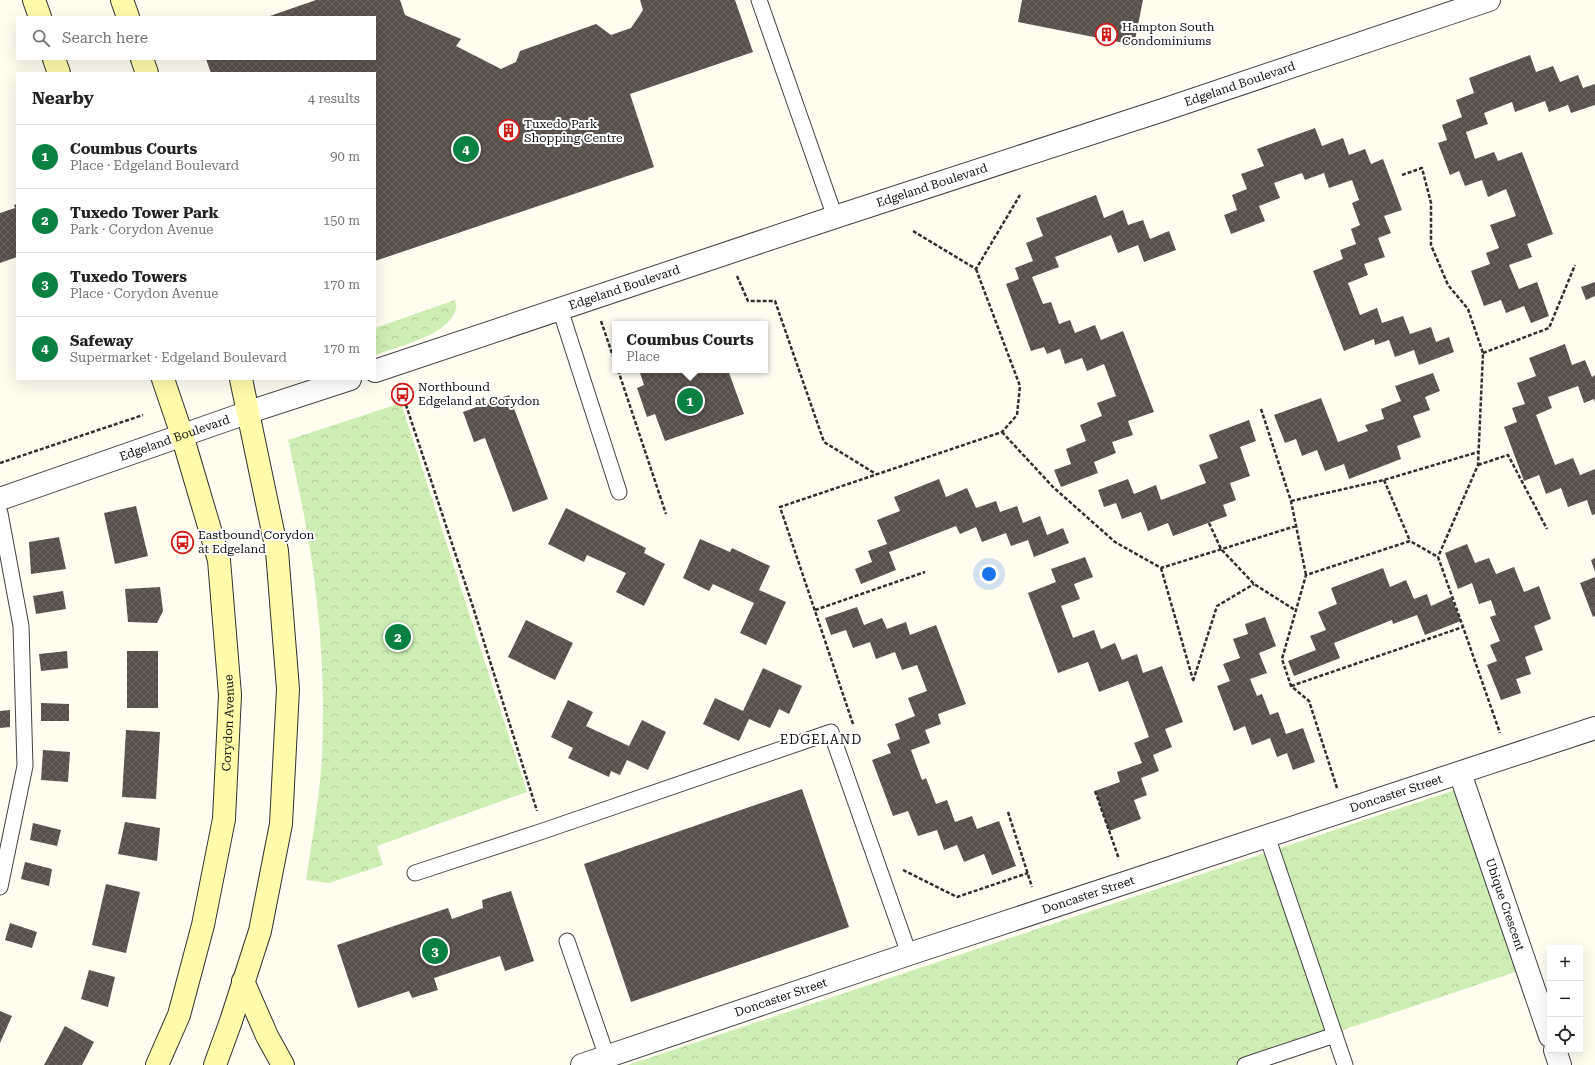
<!DOCTYPE html>
<html lang="en">
<head>
<meta charset="utf-8">
<style>
	body { margin:0; font-family:"Roboto Serif",serif; background:#f6f6f6; color:#222 }
	.controls { position:absolute; right:12px; bottom:12px; display:grid; overflow:hidden; border-radius:0px; box-shadow:0 4px 16px #0002 }
	.controls button { width:36px; height:36px; display:grid; place-items:center; padding:0; border:0; border-bottom:1px solid #e0e0e0; background:#fff; color:#222; font:20px sans-serif }
	.you { position:absolute; left:989px; top:574px; width:14px; height:14px; margin:-10px; border:3px solid #fff; border-radius:50%; background:#1a73e8; box-shadow:0 0 0 6px #1a73e833 }
	.badge { display:grid; place-items:center; width:26px; height:26px; border-radius:50%; background:#0b8043; color:#fff; font-size:13px; font-weight:700 }
	.pin { position:absolute; translate:-50% -50%; border:2px solid #fff; box-shadow:0 1px 4px #0006 }
	.popup { position:absolute; left:612px; top:321px; width:156px; height:52px; box-sizing:border-box; display:grid; place-content:center; border-radius:0px; background:#fff; filter:drop-shadow(0 1px 3px #0005); font-size:13px; white-space:nowrap; color:#767676 }
	.popup b { font-size:15px; color:#222 }
	.popup::after { content:''; position:absolute; left:50%; top:100%; margin-left:-8px; border:8px solid transparent; border-top-color:#fff }
	.list { margin:0; padding:0; list-style:none }
	h2 { display:flex; justify-content:space-between; align-items:center; height:52px; margin:0; padding:0 16px; font-size:17px }
	h2 small { font-size:13px; font-weight:400; color:#767676 }
	.list li { display:grid; grid-template-columns:26px 1fr auto; gap:12px; align-items:center; box-sizing:border-box; height:64px; padding:0 16px; border-top:1px solid #e0e0e0 }
	.list b { display:block; font-size:15px; white-space:nowrap }
	.list p { margin:0; font-size:13px; white-space:nowrap; color:#767676 }
	.list em { font-size:13px; font-style:normal; color:#767676 }
	.icon { flex:none; width:22px; height:22px; fill:none; stroke:currentColor; stroke-width:2; stroke-linecap:round; stroke-linejoin:round }
	.map { position:relative; flex:none; width:1595px; height:1065px; overflow:hidden }
	.search { position:absolute; background:#fff; box-shadow:0 4px 16px #0002; left:16px; top:16px; width:360px; height:44px; display:flex; align-items:center; gap:10px; box-sizing:border-box; padding:0 14px; border-radius:0px; color:#767676; font-size:15px }
	.panel { position:absolute; background:#fff; box-shadow:0 4px 16px #0002; left:16px; top:72px; width:360px; height:308px; border-radius:0px }
	.map>svg:first-child { display:block }
</style>
</head>
<body>
<div class="map">
<svg width="1595" height="1065" viewBox="0 0 1595 1065">
	<defs>
		<pattern id="park-crowns" width="20" height="18" patternUnits="userSpaceOnUse"><rect width="20" height="18" fill="#cfeeb5"/><path d="M2 6a3 3 0 1 1 6 0M12 15a3 3 0 1 1 6 0" fill="none" stroke="#b1cb9a"/></pattern>
		<pattern id="building-cross-hatch" width="8" height="8" patternUnits="userSpaceOnUse"><rect width="8" height="8" fill="#58504a"/><path d="M0 0l8 8M0 8l8-8" fill="none" stroke="#6b6560"/></pattern>
	</defs>
	<rect width="100%" height="100%" fill="#fffdf0"/>
	<!-- park -->
	<path fill="url(#park-crowns)" d="M455,300C456,303 457,307 456,309C451,334 397,347 375,355V328Z
		M401,403L527,792L377,846L383,865L329,883L306,880C312,839 320,797 322,755C325,691 321,625 312,562C306,521 297,480 288,440Z
		M1455,790L1518,971L1239,1065H628Z"/>
	<!-- building -->
	<path fill="url(#building-cross-hatch)" d="M316,0H400L405,15L461,39L456,46L501,69L516,62L520,51L596,24L611,35L631,28L643,10L640,0H735L753,52L630,94L654,167L375,261V73H211L206,59H375V17H267Z
		M1022,0H1143L1134,45L1018,22Z
		M1530,55L1536,72L1553,66L1560,82L1578,75L1583,88L1595,84V105L1571,113L1568,105L1549,112L1545,101L1515,112L1512,102L1484,113L1488,124L1466,132L1475,159L1494,152L1498,161L1522,152L1553,234L1527,244L1532,257L1509,265L1519,289L1537,282L1549,316L1531,323L1524,306L1506,313L1501,300L1484,306L1471,271L1490,264L1486,253L1499,248L1490,225L1516,216L1506,189L1488,197L1482,180L1465,186L1459,171L1450,175L1438,143L1447,140L1442,125L1462,117L1456,100L1474,93L1469,78Z
		M1315,128L1322,146L1343,138L1349,155L1365,149L1371,164L1383,159L1402,210L1384,216L1391,233L1378,238L1385,257L1364,264L1368,275L1348,283L1360,315L1377,308L1382,323L1403,316L1410,334L1431,327L1436,342L1449,337L1454,352L1419,365L1414,350L1395,357L1389,340L1375,345L1374,339L1344,351L1313,271L1343,259L1340,250L1356,244L1351,229L1360,225L1352,203L1359,200L1352,180L1329,188L1324,173L1305,180L1302,173L1274,183L1280,198L1259,206L1265,221L1231,234L1224,215L1237,210L1232,195L1247,189L1241,174L1264,166L1257,149Z
		M1096,195L1104,218L1123,210L1128,225L1143,220L1150,239L1169,231L1176,250L1144,262L1138,245L1118,253L1111,235L1055,257L1059,267L1032,277L1043,304L1051,302L1059,324L1070,320L1075,333L1095,325L1101,340L1123,331L1154,412L1128,421L1133,435L1112,442L1116,453L1094,462L1098,473L1061,487L1054,470L1071,464L1066,449L1086,441L1080,425L1102,416L1097,403L1116,396L1104,364L1087,371L1082,358L1065,364L1060,349L1047,354L1044,347L1031,351L1006,284L1019,279L1015,268L1033,261L1026,243L1043,236L1036,218Z
		M17,204V257L0,263V213L15,208L14,205Z
		M1595,282V296L1586,300L1581,287Z
		M1565,344L1572,365L1585,360L1592,377L1595,375V403L1594,399L1584,403L1578,386L1548,397L1552,408L1536,415L1555,465L1573,458L1580,475L1595,469V514L1592,515L1587,500L1568,507L1561,488L1546,494L1539,475L1524,481L1504,427L1517,422L1512,408L1525,404L1517,383L1536,376L1529,358Z
		M639,370H728L744,414L665,441L655,414L647,417L637,388L644,385Z
		M1433,373L1440,391L1425,397L1430,410L1413,416L1421,437L1397,446L1401,459L1349,479L1344,464L1325,471L1317,450L1302,456L1296,439L1285,443L1274,415L1321,398L1338,442L1368,431L1365,425L1384,419L1381,409L1401,401L1395,386Z
		M509,395L548,499L513,512L485,438L474,442L463,412Z
		M1249,420L1256,441L1240,447L1250,476L1230,483L1236,500L1223,505L1227,516L1173,536L1168,523L1148,531L1141,512L1122,519L1116,503L1104,507L1098,490L1128,479L1134,494L1156,485L1161,500L1206,483L1199,465L1218,458L1209,435Z
		M939,479L946,497L967,488L976,508L996,501L1000,512L1017,506L1023,523L1040,516L1047,535L1063,528L1069,543L1034,557L1028,540L1011,546L1006,533L982,542L976,527L960,534L956,526L889,552L896,570L861,584L855,569L872,562L868,551L887,544L877,520L900,511L894,497Z
		M136,506L148,556L115,564L104,513Z
		M566,508L646,548L644,553L665,564L644,606L616,592L626,573L587,555L584,562L548,544Z
		M59,537L66,569L31,574L29,542Z
		M700,539L730,552L732,548L770,566L759,590L786,602L766,645L740,633L754,603L713,584L709,591L683,578Z
		M1467,544L1475,563L1489,558L1496,574L1514,567L1524,592L1539,586L1551,619L1534,626L1543,650L1525,657L1531,674L1516,679L1521,693L1501,700L1487,665L1497,661L1490,645L1500,641L1490,617L1496,615L1491,600L1479,604L1472,583L1458,589L1445,553Z
		M1085,557L1093,577L1074,584L1080,599L1061,606L1073,638L1094,630L1101,649L1115,643L1122,660L1137,654L1143,673L1162,666L1183,722L1165,729L1172,747L1153,755L1159,771L1141,778L1147,795L1134,800L1141,819L1109,831L1095,791L1120,782L1117,772L1142,763L1134,743L1149,737L1128,681L1099,692L1088,662L1058,673L1028,593L1056,582L1051,569Z
		M1595,558V572L1591,560Z
		M1383,568L1390,587L1406,580L1414,599L1427,594L1431,606L1451,597L1461,621L1425,635L1417,615L1393,624L1392,620L1334,643L1340,658L1294,676L1288,661L1316,650L1310,636L1326,630L1318,612L1337,604L1331,588Z
		M1595,577V616L1593,617L1580,583Z
		M160,587L163,611L157,623L128,622L125,589Z
		M63,591L66,609L36,614L33,596Z
		M857,607L864,625L882,618L887,629L906,622L910,635L936,625L966,704L938,714L941,724L925,730L930,743L911,750L922,780L926,778L936,804L947,800L955,822L972,816L977,829L999,821L1016,866L992,875L984,854L964,862L957,845L944,850L937,830L918,836L908,811L893,816L872,760L891,753L887,744L900,739L895,724L915,716L908,698L927,691L917,665L902,670L895,652L876,659L870,642L853,648L846,630L831,635L825,618Z
		M1265,617L1276,646L1259,653L1267,673L1250,679L1257,696L1262,694L1270,715L1278,712L1286,734L1303,728L1315,762L1293,770L1287,753L1277,757L1270,738L1252,745L1245,726L1234,731L1217,686L1230,681L1223,664L1240,658L1233,639L1248,634L1245,624Z
		M526,620L573,643L555,680L508,657Z
		M67,651L68,668L41,671L39,654Z
		M127,651H158V708H127Z
		M763,668L802,686L789,714L779,709L770,728L749,719L739,741L703,724L715,698L743,711Z
		M568,700L593,712L586,726L629,746L642,720L666,732L648,770L627,760L620,775L611,771L609,777L568,758L573,748L551,737Z
		M41,703L69,704V721H41Z
		M10,710V727L0,728V711Z
		M126,730L160,732L156,799L122,797Z
		M43,750L70,752L68,782L41,780Z
		M802,789L849,927L631,1002L584,864Z
		M125,822L160,828L157,861L118,854Z
		M33,823L61,830L57,846L30,840Z
		M25,862L52,869L49,886L21,879Z
		M106,884L140,892L126,953L92,945Z
		M511,891L534,961L505,971L500,956L434,978L438,990L412,998L409,991L358,1008L337,945L448,908L452,919L483,908L482,900Z
		M10,923L37,932L32,948L5,940Z
		M89,970L115,977L108,1007L81,999Z
		M0,1011L12,1016L0,1043Z
		M65,1026L94,1042L82,1065H44Z"/>
	<g fill="none" stroke-linecap="round" stroke-linejoin="round">
		<defs>
			<path id="lane" d="M759,0L835,217
				M560,309L619,492
				M0,513L21,626L25,766L0,887
				M1267,836L1345,1065
				M415,873L543,831L831,732L909,954
				M567,941L607,1057
				M1245,1065L1335,1035"/>
			<g id="street">
				<path id="s1" d="M375,371L835,217L1163,110L1489,0"/>
				<path id="s2" d="M0,499L249,412L350,379"/>
				<path id="s3" d="M1460,773L1550,1036"/>
				<path d="M1555,1050L1560,1065"/>
				<path id="s4" d="M582,1065L909,954L1595,728"/>
			</g>
			<g id="secondary">
				<path d="M34,0L40,17"/>
				<path d="M122,0L128,17"/>
				<path d="M54,59L59,73"/>
				<path d="M142,59L147,73"/>
				<path d="M243,981L267,1036L283,1065"/>
				<path id="s5" d="M157,1065L179,1015L203,925L224,819L230,695L219,560L182,435L163,379"/>
				<path d="M215,1065L231,1021L260,931L281,824L288,689L277,551L241,379"/>
			</g>
		</defs>
		<!-- lane casing -->
		<use href="#lane" stroke="#424242" stroke-width="17"/>
		<!-- street casing -->
		<use href="#street" stroke="#424242" stroke-width="24"/>
		<!-- secondary casing -->
		<use href="#secondary" stroke="#313131" stroke-width="24"/>
		<!-- path -->
		<path stroke="#313131" stroke-width="2.5" stroke-dasharray="4 2" stroke-linecap="butt" d="M1402,175L1422,168L1431,203V245L1448,285L1468,309L1483,353L1478,465L1438,557
			M913,231L976,269L1020,195
			M737,276L748,301H775L824,442L876,474
			M601,321L615,362
			M1483,353L1549,328L1575,265
			M618,370L666,514
			M404,399L473,607L537,811
			M1261,409L1291,501L1306,575
			M1002,432L1053,487L1115,542L1161,568L1296,526
			M0,463L143,415
			M1478,465L1508,455L1547,529
			M1384,480L1410,541
			M1291,501L1384,480L1478,452
			M1209,523L1221,549L1254,584L1295,610
			M1161,568L1193,680
			M815,610L925,572
			M1193,681L1217,606L1254,584
			M1291,686L1463,627
			M853,724L780,507L1002,432L1017,415L1020,386L976,269
			M1337,788L1309,701L1291,686L1282,659L1306,575L1410,541L1438,557L1463,627L1500,733
			M1095,791L1119,859
			M1008,812L1032,887
			M903,870L957,897L1028,873"/>
		<!-- lane -->
		<use href="#lane" stroke="#fff" stroke-width="15"/>
		<!-- street -->
		<use href="#street" stroke="#fff" stroke-width="22"/>
		<!-- secondary -->
		<use href="#secondary" stroke="#fffbab" stroke-width="22"/>
	</g>
	<!-- icons -->
	<defs>
		<symbol id="building-ring" viewBox="-11 -11 22 22"><circle r="9.5" fill="#fff" stroke="#cd1b18" stroke-width="1.5"/><path d="M-4-6H4V6H1V3H-1V6H-4ZM-2.5-4.3h1.7v1.8h-1.7ZM.8-4.3h1.7v1.8H.8ZM-2.5-1h1.7V.8h-1.7ZM.8-1h1.7V.8H.8Z" fill="#cd1b18"/></symbol>
		<symbol id="bus-ring" viewBox="-11 -11 22 22"><circle r="9.5" fill="#fff" stroke="#cd1b18" stroke-width="1.5"/><path d="M-5-6H5V4H4V6H2V4H-2V6H-4V4H-5ZM-3.5-4V0h7V-4ZM-3.5 1.2v1.5H-2V1.2ZM2 1.2v1.5H3.5V1.2Z" fill="#cd1b18"/></symbol>
	</defs>
	<g fill-rule="evenodd">
		<use href="#building-ring" x="1094" y="22" width="25" height="25"/>
		<use href="#building-ring" x="496" y="118" width="25" height="25"/>
		<use href="#bus-ring" x="390" y="382" width="25" height="25"/>
		<use href="#bus-ring" x="170" y="530" width="25" height="25"/>
	</g>
	<g text-anchor="middle" stroke-width="4" stroke-linejoin="round" paint-order="stroke">
		<!-- poi labels -->
		<g font-size="12" fill="#0f0f0f" stroke="#fff" text-anchor="start">
			<text x="1122" y="31">Hampton South<tspan x="1122" dy="14">Condominiums</tspan></text>
			<text x="524" y="128">Tuxedo Park<tspan x="524" dy="14">Shopping Centre</tspan></text>
			<text x="418" y="391">Northbound<tspan x="418" dy="14">Edgeland at Corydon</tspan></text>
			<text x="198" y="539">Eastbound Corydon<tspan x="198" dy="14">at Edgeland</tspan></text>
		</g>
		<!-- street labels -->
		<g font-size="12" fill="#0f0f0f" stroke="#fff">
			<text dy="4" stroke="none"><textPath href="#s1" startOffset="911">Edgeland Boulevard</textPath></text>
			<text dy="4" stroke="none"><textPath href="#s1" startOffset="587">Edgeland Boulevard</textPath></text>
			<text dy="4" stroke="none"><textPath href="#s1" startOffset="263">Edgeland Boulevard</textPath></text>
			<text dy="4" stroke="none"><textPath href="#s2" startOffset="185">Edgeland Boulevard</textPath></text>
			<text dy="4" stroke="none"><textPath href="#s5" startOffset="352">Corydon Avenue</textPath></text>
			<text dy="4" stroke="none"><textPath href="#s4" startOffset="858">Doncaster Street</textPath></text>
			<text dy="4" stroke="none"><textPath href="#s4" startOffset="534">Doncaster Street</textPath></text>
			<text dy="4" stroke="none"><textPath href="#s3" startOffset="139">Ubique Crescent</textPath></text>
			<text dy="4" stroke="none"><textPath href="#s4" startOffset="210">Doncaster Street</textPath></text>
		</g>
		<!-- neighbourhood labels -->
		<g font-size="13" letter-spacing="1" fill="#0f0f0f" stroke="#fff">
			<text x="821" y="744">EDGELAND</text>
		</g>
	</g>
</svg>
<div class="controls">
<button>+</button>
<button>−</button>
<button><svg class="icon" aria-label="locate" viewBox="0 0 24 24"><circle cx="12" cy="12" r="6"/><path d="M12 2v4M12 18v4M2 12h4M18 12h4"/></svg></button>
</div>
<div class="you"></div>
<div class="pin badge" style="left:690px;top:401px">1</div>
<div class="popup"><b>Coumbus Courts</b>Place</div>
<div class="pin badge" style="left:398px;top:637px">2</div>
<div class="pin badge" style="left:435px;top:951px">3</div>
<div class="pin badge" style="left:466px;top:149px">4</div>
<div class="search"><svg class="icon" aria-label="search" viewBox="0 0 24 24"><circle cx="10" cy="10" r="6"/><path d="M15 15l6 6"/></svg>Search here</div>
<section class="panel">
<h2>Nearby<small>4 results</small></h2>
<ul class="list">
<li><span class="badge">1</span><div><b>Coumbus Courts</b><p>Place · Edgeland Boulevard</p></div><em>90 m</em></li>
<li><span class="badge">2</span><div><b>Tuxedo Tower Park</b><p>Park · Corydon Avenue</p></div><em>150 m</em></li>
<li><span class="badge">3</span><div><b>Tuxedo Towers</b><p>Place · Corydon Avenue</p></div><em>170 m</em></li>
<li><span class="badge">4</span><div><b>Safeway</b><p>Supermarket · Edgeland Boulevard</p></div><em>170 m</em></li>
</ul>
</section>
</div>
</body>
</html>
